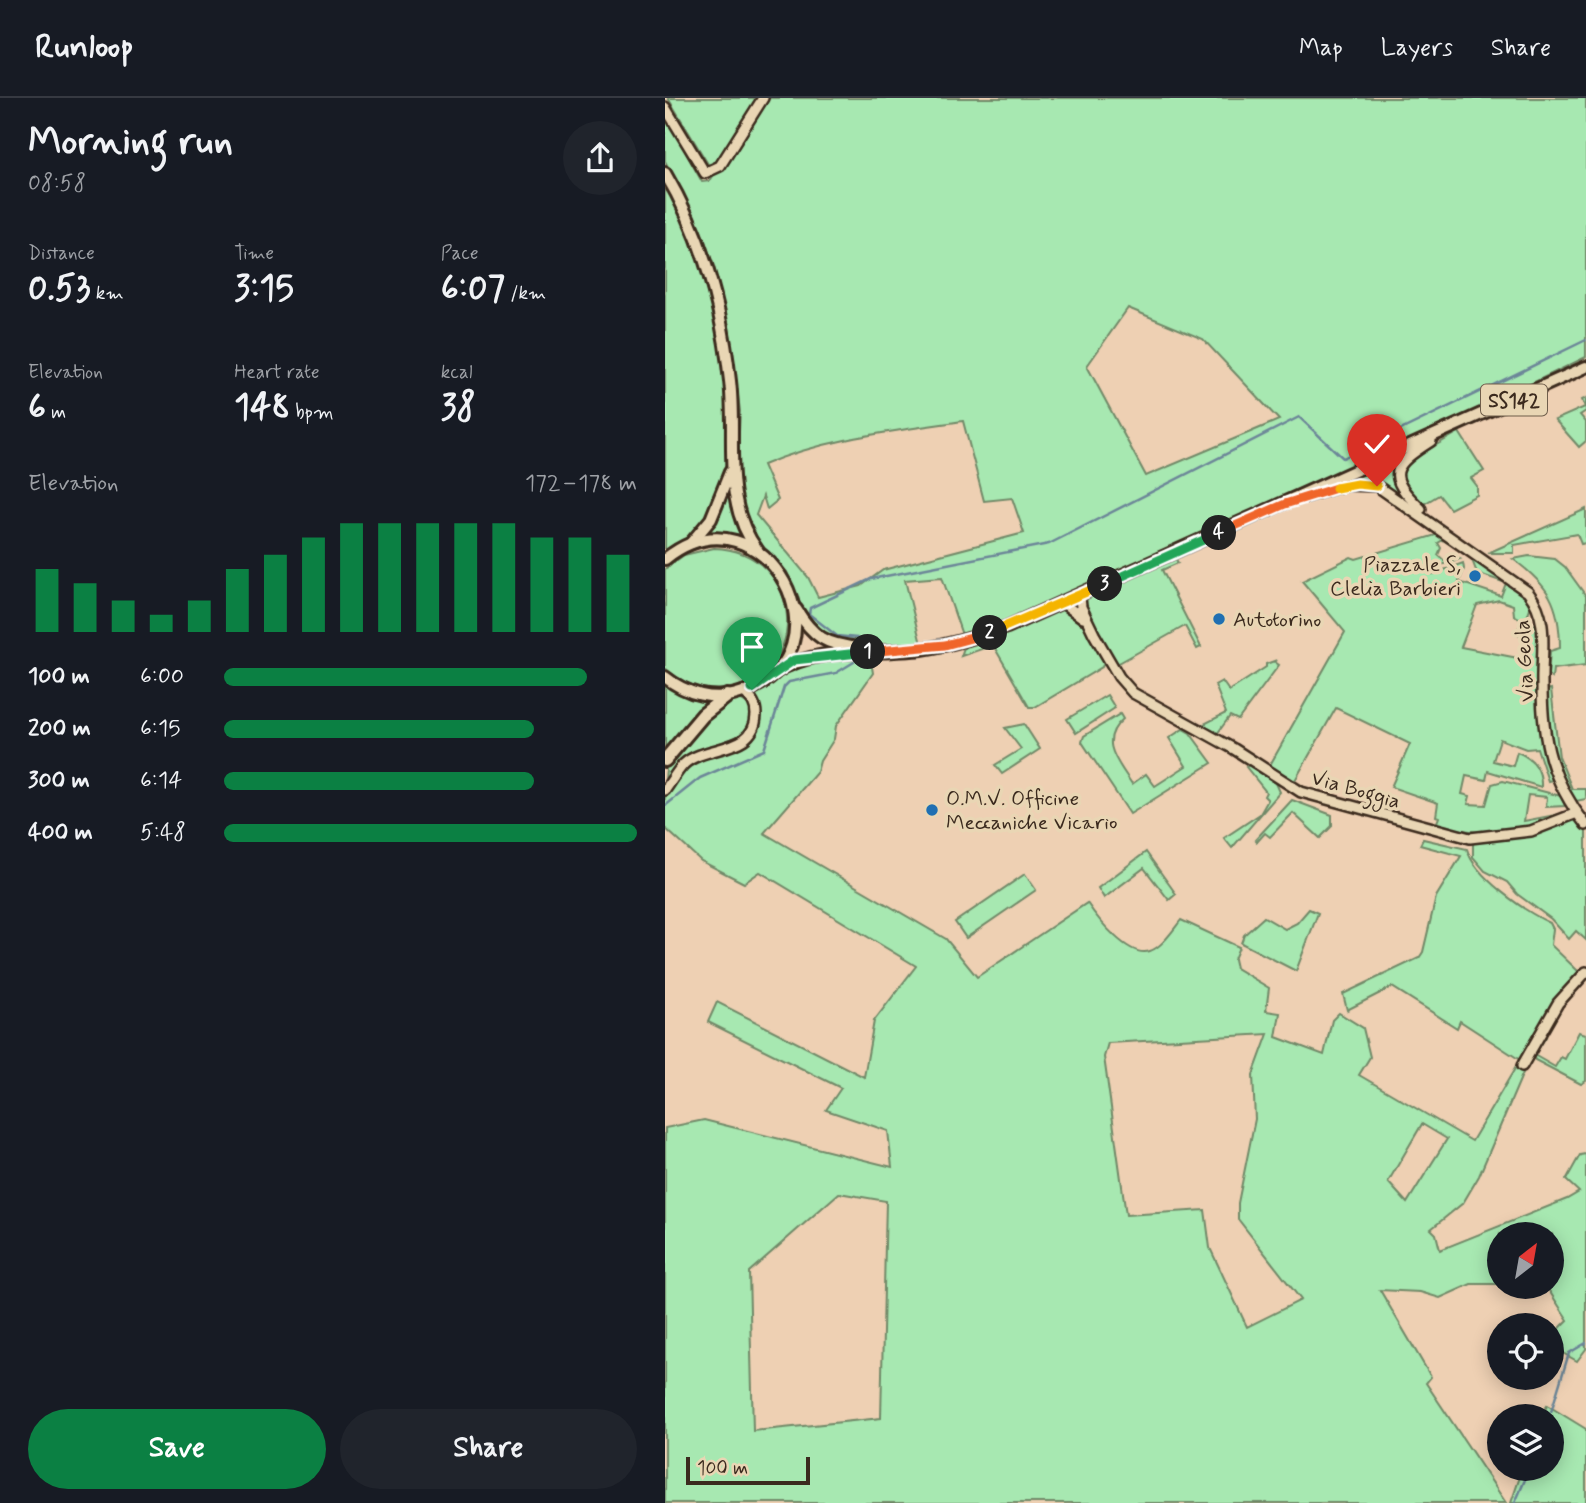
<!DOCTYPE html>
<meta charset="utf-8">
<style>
:root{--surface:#171b24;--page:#20242c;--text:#f1f3f6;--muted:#9ea1a6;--line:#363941;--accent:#0b8043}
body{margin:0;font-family:Mynerve,sans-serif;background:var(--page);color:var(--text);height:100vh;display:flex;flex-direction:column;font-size:26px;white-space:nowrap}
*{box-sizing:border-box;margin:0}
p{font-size:23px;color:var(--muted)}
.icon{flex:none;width:38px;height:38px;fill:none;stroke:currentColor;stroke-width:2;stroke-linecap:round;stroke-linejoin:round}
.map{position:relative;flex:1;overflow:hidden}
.panel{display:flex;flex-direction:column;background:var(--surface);width:665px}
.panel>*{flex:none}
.needle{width:46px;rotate:31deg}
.buttons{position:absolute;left:822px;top:1124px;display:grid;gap:14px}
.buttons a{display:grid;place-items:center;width:77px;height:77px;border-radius:50%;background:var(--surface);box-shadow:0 4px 18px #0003;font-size:35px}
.scale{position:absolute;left:21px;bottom:18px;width:124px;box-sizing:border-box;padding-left:7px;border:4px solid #3b2a1e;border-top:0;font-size:19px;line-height:24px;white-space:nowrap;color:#3b2a1e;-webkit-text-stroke:5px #e9d6b4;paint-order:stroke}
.pin{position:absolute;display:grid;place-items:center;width:60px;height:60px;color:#fff;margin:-72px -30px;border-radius:50% 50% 50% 0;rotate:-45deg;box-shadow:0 0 7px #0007}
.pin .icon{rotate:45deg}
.km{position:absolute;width:35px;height:35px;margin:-18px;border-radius:50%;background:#222;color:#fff;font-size:19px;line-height:35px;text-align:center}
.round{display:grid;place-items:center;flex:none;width:74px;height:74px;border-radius:37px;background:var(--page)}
.summary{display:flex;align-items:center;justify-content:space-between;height:119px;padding:0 28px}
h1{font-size:38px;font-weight:800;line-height:52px}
.stats{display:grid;grid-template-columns:repeat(3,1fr);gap:10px;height:119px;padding:7px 28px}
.stats div{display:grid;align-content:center}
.stats b{font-size:35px;font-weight:800}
.stats small{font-size:19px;font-weight:400}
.stats p{font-size:19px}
.chart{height:196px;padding:14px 28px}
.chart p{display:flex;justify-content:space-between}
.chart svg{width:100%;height:126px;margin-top:7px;stroke:var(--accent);stroke-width:6}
.cta{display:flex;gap:14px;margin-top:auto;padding:14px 28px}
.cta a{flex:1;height:80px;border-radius:42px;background:var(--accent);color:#fff;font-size:28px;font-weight:800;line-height:80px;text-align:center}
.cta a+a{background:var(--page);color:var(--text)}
ul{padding:0 28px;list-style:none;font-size:23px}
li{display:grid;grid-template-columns:112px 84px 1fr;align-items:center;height:52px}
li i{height:18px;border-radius:9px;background:var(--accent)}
header{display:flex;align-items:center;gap:42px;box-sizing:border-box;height:98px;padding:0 35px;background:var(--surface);border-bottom:2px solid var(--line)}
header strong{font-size:33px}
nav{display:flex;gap:38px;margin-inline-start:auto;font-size:24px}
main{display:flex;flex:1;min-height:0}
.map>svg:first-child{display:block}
.green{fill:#a7e8b1;stroke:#718968;stroke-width:2;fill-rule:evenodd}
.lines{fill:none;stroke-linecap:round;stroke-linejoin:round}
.stream{stroke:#6c8698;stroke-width:2.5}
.minor-casing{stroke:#3b2a1e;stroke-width:14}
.major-casing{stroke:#3b2a1e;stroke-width:16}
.highway-casing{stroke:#3b2a1e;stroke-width:18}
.minor{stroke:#e9d6b4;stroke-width:9}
.major{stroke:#e9d6b4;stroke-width:10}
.highway{stroke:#e9d6b4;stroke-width:12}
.split-1-casing{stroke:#fff;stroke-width:14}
.split-2-casing{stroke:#fff;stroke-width:14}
.split-3-casing{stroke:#fff;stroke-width:14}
.split-4-casing{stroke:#fff;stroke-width:14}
.split-5-casing{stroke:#fff;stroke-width:14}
.split-6-casing{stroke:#fff;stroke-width:14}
.split-1{stroke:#22a559;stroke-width:9}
.split-2{stroke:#f0652b;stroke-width:9}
.split-3{stroke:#f5b400;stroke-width:9}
.split-4{stroke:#22a559;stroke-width:9}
.split-5{stroke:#f0652b;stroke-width:9}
.split-6{stroke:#f5b400;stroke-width:9}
.poi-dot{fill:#1f6fb2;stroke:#e9d6b4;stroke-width:2.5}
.labels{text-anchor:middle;stroke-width:7;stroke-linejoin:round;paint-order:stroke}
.shield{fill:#e9d6b4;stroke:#6f5e4b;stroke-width:2}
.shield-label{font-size:19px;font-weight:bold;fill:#3b2a1e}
.poi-label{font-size:21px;fill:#3b2a1e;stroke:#e9d6b4;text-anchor:start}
.street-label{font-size:21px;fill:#3b2a1e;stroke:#e9d6b4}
</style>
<header>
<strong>Runloop</strong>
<nav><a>Map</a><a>Layers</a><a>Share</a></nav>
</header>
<main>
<section class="panel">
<div class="summary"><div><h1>Morning run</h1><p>08:58</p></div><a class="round"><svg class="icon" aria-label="share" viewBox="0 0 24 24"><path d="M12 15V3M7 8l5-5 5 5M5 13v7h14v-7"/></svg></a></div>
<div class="stats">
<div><p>Distance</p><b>0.53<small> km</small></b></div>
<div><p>Time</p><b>3:15</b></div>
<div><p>Pace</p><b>6:07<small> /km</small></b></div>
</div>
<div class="stats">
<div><p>Elevation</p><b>6<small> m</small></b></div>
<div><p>Heart rate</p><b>148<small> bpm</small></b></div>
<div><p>kcal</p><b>38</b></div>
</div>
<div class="chart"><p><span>Elevation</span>172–178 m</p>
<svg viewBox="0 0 160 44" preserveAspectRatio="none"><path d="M5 44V22M15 44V27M25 44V33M35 44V38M45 44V33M55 44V22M65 44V17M75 44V11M85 44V6M95 44V6M105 44V6M115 44V6M125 44V6M135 44V11M145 44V11M155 44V17"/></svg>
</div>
<ul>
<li><b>100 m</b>6:00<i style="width:88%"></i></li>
<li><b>200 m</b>6:15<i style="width:75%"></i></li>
<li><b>300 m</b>6:14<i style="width:75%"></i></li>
<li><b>400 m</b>5:48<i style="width:100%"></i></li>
</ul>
<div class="cta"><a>Save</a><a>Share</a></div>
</section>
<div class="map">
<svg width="921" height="1405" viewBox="0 0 921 1405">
<rect width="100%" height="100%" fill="#eed0b3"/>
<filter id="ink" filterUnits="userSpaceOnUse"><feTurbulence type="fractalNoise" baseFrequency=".0143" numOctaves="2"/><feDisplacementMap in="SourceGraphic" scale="14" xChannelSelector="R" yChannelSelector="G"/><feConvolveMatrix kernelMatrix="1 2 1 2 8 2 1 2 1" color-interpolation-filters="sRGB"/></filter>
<g filter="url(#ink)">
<g class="green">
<path d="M3 0H921V259L714 359 345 523 297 537 277 479 240 482 256 546 213 549 190 547 159 538 143 525 122 474 87 438 75 410 72 375 75 313 64 229 48 166 35 130 0 63V17L37 84 45 83 49 76ZM463 210 538 241 614 322 481 378 422 268ZM298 323 319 403 347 400 359 435 218 472 196 488 153 499 143 479 91 417 98 398 102 411 113 402 98 367C161 340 231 333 298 323Z"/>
<path d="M0 87C42 151 87 343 47 413 35 433 19 443 0 455Z"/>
<polygon points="921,300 921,313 915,317 921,324 921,343 914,349 890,322 920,309 917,302"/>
<polygon points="794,334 819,373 806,380 812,388 812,397 785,411 774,397 757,407 738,389 737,374 740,365"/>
<polygon points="737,357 728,380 738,400 713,385 677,385"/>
<polygon points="65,395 78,441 58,436 42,437"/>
<polygon points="921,411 921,445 916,446 912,436 849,447 849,455 823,455"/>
<path d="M774 436 798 455 778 442 773 445 776 450 773 457 782 465 791 461 790 458 795 461 772 468 771 465 765 467 768 476 798 465 799 471 794 484 836 498 841 485 812 475 807 462H811C830 474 857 486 866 507L862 519 856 521 849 517 848 507 834 502 812 507 796 549 858 561V539L852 535 855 527 870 526 874 530 873 615 880 664 887 682 883 683 872 650 861 651 835 641 828 663 848 668 852 654C868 660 877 671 876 689L823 673 821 682 801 678 797 696 805 698 803 706 821 707 827 686 838 683 896 698 900 708 881 709 882 699 863 697 859 723 901 715C858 736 817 739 771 727L774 719 771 718 773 705 726 689 745 646 671 610 629 684 605 667 680 534 637 483 686 459 691 461Z"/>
<path d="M49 450C140 453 149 580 59 591 36 594 17 585 0 570V471L19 457Z"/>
<path d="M864 458 890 461 900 469 921 498V567L888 571 887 580 883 577 885 553 895 550C895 505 883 487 848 461Z"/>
<polygon points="511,461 513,465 497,472 536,549 532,551 520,528 452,566 419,512 420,500"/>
<polygon points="397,511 414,518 439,564 437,569 370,609 364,609 328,547 296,558 300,547"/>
<path d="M202 559 206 563 208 575 171 628 169 641 155 663 152 674 99 735 281 841 312 879 422 805C432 820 464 861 485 853 497 849 508 832 516 822L574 849 569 861 571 870 604 890 601 913 615 915 611 939 659 957 667 922 674 915 698 930 705 959 694 977 807 1043 855 962 795 923 792 930 727 889 682 912 678 896 754 860 758 854 771 799 796 758 755 747 758 741 802 751C809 778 859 813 885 825L888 831 886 847 915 875 863 963 814 1078 798 1105 766 1131 771 1136 775 1152 902 1101 914 1094 901 1082 915 1057 921 1056V1251L912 1263 887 1249V1238L903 1222 881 1188H887V1136H835V1186H806L775 1200 755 1194 715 1192 766 1279 761 1285 841 1405H0V1030L39 1022 227 1069 223 1033 161 1012 176 990 43 924 52 904 199 979 209 923 251 868 95 774 79 785 36 763 0 730V699C9 687 19 671 32 662 67 641 103 657 91 597 133 558 148 563 202 559ZM603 936 588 977 590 1021 573 1105V1121L636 1202 582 1229 545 1150 540 1112 461 1117 439 959 443 945ZM757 1026 782 1041 742 1105 723 1084ZM174 1095 221 1103 216 1320 88 1333 84 1174Z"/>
<polygon points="612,562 610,564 614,567 573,622 565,618 552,636 537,627 561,615 550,587 557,583 564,593 601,569 601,566"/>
<polygon points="0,587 29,600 49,603 0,656"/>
<polygon points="886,591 894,659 907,691 921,691 921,701 911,703 906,700 888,662 881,592"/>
<polygon points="442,597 450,610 411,635 402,621"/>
<path d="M75 601 86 608V626L81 636 37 651 21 661 0 689C0 682 0 673 2 667 17 640 46 612 75 601Z"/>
<path d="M455 616 458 621C433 643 452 663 467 686L481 676 490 688 521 668 504 640 518 631 525 635 547 665 465 716 417 644 419 638Z"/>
<polygon points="359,626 375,651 337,676 330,667 356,651 340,630"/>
<polygon points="584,667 611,685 615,694 567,750 559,740 595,716 603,702 599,698 601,694 581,669"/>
<polygon points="627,702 667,717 667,728 655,740 628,715 605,739 600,735 592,744 590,742"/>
<polygon points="911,721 921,733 921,842 911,833 904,841 886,821 852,796 842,784 820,773 808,759 808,745 861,738"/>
<polygon points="481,754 511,796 504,802 479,770 439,800 433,790"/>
<polygon points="360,776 371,792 301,840 290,824"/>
<polygon points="644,811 653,815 631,873 576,845 579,837 599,819 620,831 632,825"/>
<polygon points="914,934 921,936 921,983 916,986 870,962 867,956 878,937 881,939 869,957 890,969 896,959 900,961"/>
<polygon points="882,1307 921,1331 921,1405 846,1405 858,1370 887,1370 887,1318 878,1318"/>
</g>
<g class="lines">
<g class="stream">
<polyline points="192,540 172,538 144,516 145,510 206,481 384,446 634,319 678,360 921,242"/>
<polyline points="0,708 35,680 99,652 119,589 124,584 171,575 189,564"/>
<polyline points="886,1314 904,1255 921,1245"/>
<polyline points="850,1405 865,1370"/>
</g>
<defs>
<g id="minor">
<polyline points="0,9 40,75 55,68 98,0"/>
<path d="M641 399 679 387 712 388 863 494C885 522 876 553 877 587 877 643 886 682 921 727"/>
<path d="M756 411C720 377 727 368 766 343"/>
<polyline points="415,499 416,509 429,536 454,579 468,595 569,651 636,694 805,740 866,733 912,715"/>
<polyline points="399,506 418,520"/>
<path d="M0 692C6 684 12 673 19 666 41 646 90 656 91 617 91 606 87 601 79 594"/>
<polyline points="857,968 893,905 921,874"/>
</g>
<g id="major">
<path d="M0 75C38 139 57 209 65 283 72 342 55 402 93 453"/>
<polyline points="26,445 46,421 65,374"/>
<path d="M0 461C100 381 193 558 75 595 49 604 21 596 0 579"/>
<path d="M131 511C148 539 161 547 194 550"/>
<path d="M109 575C153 547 208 557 257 551 286 547 314 538 342 529L921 269"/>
</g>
<polyline id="highway" points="0,662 38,617 62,598"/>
</defs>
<use href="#minor" class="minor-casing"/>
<use href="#major" class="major-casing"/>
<use href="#highway" class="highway-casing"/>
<use href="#minor" class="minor"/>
<use href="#major" class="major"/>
<use href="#highway" class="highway"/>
</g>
</g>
<g class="lines" filter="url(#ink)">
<defs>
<polyline id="split-1" points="87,591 129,562 203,554"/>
<polyline id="split-2" points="203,554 280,547 325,535"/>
<polyline id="split-3" points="325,535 440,486"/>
<polyline id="split-4" points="440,486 554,435"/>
<polyline id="split-5" points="554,435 620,406 671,390"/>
<polyline id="split-6" points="671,390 692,386 712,388"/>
</defs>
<use href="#split-1" class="split-1-casing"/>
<use href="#split-2" class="split-2-casing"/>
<use href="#split-3" class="split-3-casing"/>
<use href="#split-4" class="split-4-casing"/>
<use href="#split-5" class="split-5-casing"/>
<use href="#split-6" class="split-6-casing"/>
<use href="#split-1" class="split-1"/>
<use href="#split-2" class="split-2"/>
<use href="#split-3" class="split-3"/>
<use href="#split-4" class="split-4"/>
<use href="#split-5" class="split-5"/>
<use href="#split-6" class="split-6"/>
</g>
<g class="poi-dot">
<circle cx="810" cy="478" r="7"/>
<circle cx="554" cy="521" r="7"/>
<circle cx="267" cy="712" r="7"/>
</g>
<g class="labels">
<rect class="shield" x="816" y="286.5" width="66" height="31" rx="5"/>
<g class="shield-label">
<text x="849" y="309">SS142</text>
</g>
<g class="poi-label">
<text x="796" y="473" text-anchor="end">Piazzale S,<tspan x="796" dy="24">Clelia Barbieri</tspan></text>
<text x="568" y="528">Autotorino</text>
<text x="281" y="707">O.M.V. Officine<tspan x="281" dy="24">Meccaniche Vicario</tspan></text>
</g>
<g class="street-label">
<text transform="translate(859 563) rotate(-93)" y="7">Via Geola</text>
<text transform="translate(691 691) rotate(16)" y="7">Via Boggia</text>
</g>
</g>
</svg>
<div class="buttons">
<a><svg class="needle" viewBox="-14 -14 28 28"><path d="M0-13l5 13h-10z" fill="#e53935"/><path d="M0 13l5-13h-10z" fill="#9ea1a6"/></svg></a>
<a><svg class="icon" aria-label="locate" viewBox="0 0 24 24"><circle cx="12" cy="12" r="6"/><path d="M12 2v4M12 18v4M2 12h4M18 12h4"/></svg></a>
<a><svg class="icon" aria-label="layers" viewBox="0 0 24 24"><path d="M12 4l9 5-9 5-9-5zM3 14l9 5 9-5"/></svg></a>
</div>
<div class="scale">100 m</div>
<div class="pin" style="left:87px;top:591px;background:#1e9e55"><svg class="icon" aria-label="arrive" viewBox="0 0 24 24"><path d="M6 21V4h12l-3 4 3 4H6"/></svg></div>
<div class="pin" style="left:712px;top:388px;background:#d93025"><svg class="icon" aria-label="check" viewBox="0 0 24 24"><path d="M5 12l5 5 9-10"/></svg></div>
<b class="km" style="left:203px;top:554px">1</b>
<b class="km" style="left:325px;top:535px">2</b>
<b class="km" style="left:440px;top:486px">3</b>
<b class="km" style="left:554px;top:435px">4</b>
</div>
</main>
